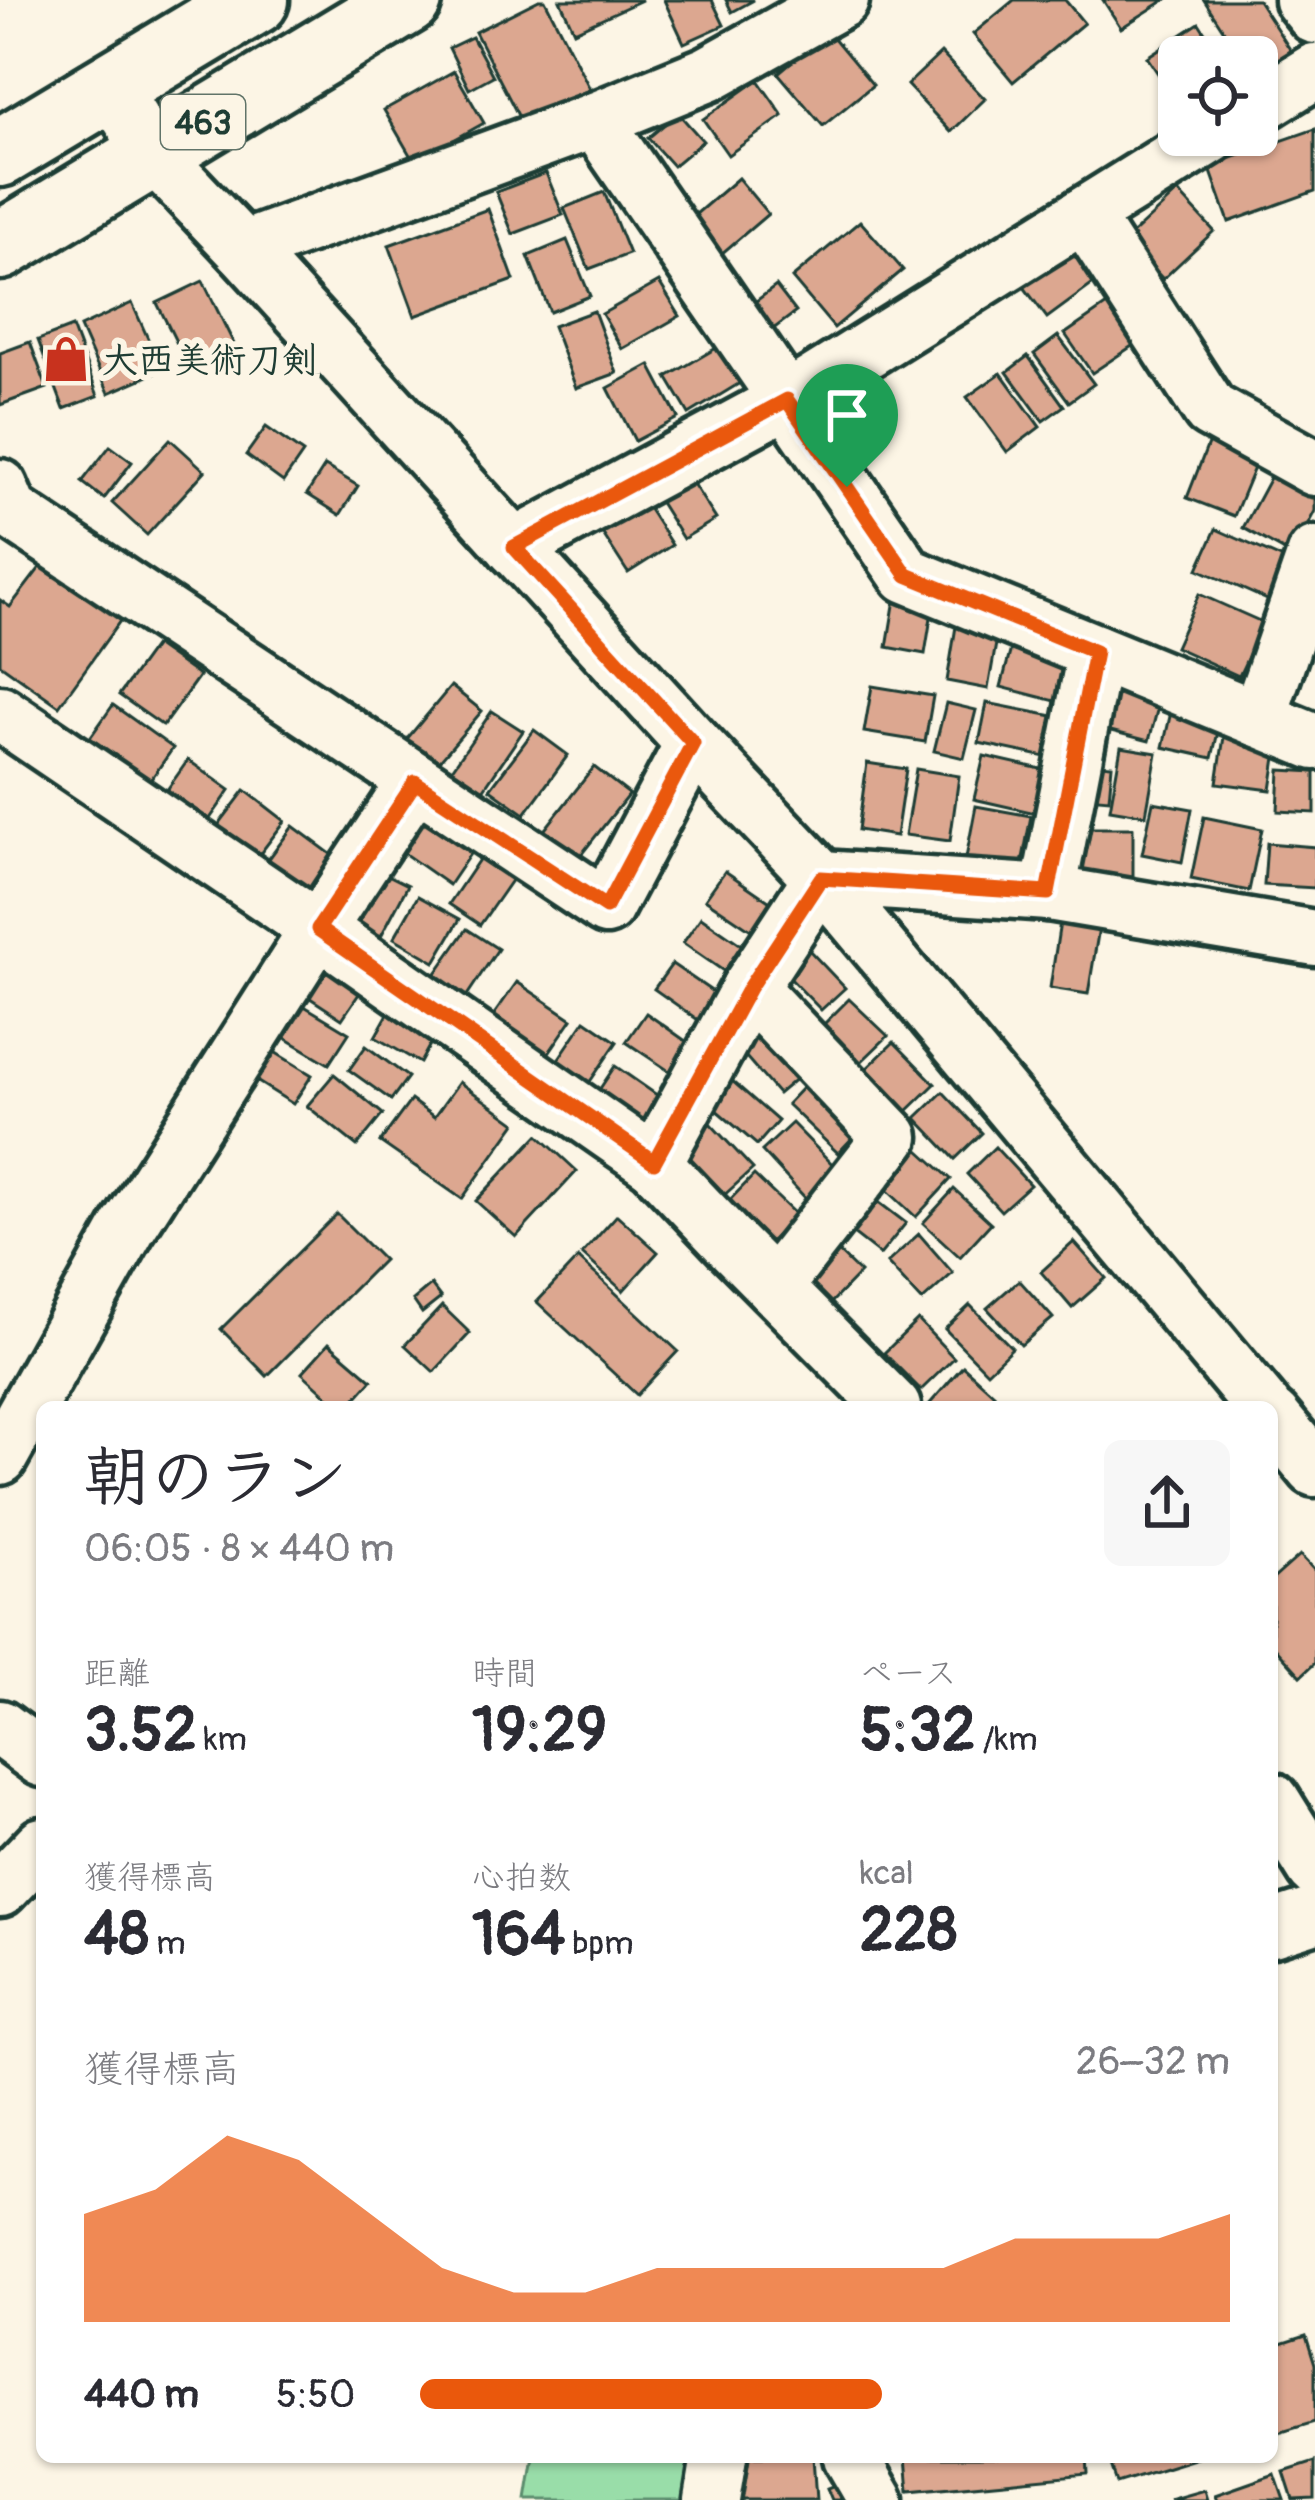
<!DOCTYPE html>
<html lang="ja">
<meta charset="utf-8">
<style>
:root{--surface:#fff;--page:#f7f7f7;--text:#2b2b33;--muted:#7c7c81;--accent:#ea580c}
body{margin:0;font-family:Pangolin,"Klee One",sans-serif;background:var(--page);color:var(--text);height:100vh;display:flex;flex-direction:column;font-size:45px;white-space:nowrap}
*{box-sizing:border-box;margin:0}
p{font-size:39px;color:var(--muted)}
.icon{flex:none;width:66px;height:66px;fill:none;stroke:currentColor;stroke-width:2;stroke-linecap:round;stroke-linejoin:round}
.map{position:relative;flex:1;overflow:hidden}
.side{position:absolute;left:36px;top:1401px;width:1242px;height:1062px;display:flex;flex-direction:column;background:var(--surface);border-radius:18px;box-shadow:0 3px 9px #0004}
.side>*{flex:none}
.controls{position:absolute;left:1158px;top:36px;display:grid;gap:24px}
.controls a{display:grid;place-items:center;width:120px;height:120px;border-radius:18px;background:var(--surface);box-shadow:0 3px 9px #0004;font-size:60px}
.pin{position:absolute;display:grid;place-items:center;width:102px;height:102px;color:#fff;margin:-123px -51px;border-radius:50% 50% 50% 0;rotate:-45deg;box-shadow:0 0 12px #0007}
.pin .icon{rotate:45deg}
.round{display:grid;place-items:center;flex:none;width:126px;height:126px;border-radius:18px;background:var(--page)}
.overview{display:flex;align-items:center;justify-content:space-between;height:204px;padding:0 48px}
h1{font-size:66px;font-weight:700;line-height:90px}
.stats{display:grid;grid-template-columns:repeat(3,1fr);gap:18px;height:204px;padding:12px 48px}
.stats div{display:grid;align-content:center}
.stats b{font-size:60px;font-weight:700}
.stats small{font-size:33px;font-weight:400}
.stats p{font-size:33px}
.chart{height:336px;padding:24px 48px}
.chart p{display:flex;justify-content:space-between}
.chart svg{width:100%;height:216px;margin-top:12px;fill:var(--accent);opacity:.7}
ul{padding:0 48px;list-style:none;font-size:39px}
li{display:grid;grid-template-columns:192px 144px 1fr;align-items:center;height:90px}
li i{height:30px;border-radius:15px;background:var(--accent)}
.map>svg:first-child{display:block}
.green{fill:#99dda9;stroke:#5c8d6e;stroke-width:3}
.building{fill:#dca790;stroke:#1f3d34;stroke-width:3}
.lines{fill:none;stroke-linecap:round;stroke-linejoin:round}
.minor-casing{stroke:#1f3d34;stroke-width:63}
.highway-casing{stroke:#1f3d34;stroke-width:75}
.minor{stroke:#fcf5e5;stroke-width:54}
.highway{stroke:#fcf5e5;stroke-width:66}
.route-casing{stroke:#fff;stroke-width:24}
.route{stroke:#ea580c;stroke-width:15}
.labels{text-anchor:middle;stroke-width:12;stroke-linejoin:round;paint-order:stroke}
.shield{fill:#fcf5e5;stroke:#617469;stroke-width:3}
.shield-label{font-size:33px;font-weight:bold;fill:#1f3d34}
.poi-label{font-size:36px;font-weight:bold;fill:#1f3d34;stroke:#fcf5e5;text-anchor:start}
</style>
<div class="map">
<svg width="1315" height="2500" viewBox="0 0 1315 2500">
<rect width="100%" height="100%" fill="#fcf5e5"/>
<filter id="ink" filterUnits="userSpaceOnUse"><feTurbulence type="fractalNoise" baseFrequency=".00833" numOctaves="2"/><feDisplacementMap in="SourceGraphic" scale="24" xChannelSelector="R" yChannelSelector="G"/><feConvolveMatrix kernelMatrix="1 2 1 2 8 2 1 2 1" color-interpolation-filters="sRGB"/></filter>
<g filter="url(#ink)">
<polygon class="green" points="534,2457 704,2457 699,2500 527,2500"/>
<g class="building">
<polygon points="539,0 545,0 593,95 525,129 475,32"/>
<polygon points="560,0 642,0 574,31"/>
<polygon points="664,0 712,0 724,25 684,43"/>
<polygon points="726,0 754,0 732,12"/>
<polygon points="1014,0 1065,0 1084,23 1013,82 973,34"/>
<polygon points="1103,0 1165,0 1121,28"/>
<polygon points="1204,0 1258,0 1293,54 1257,77 1257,57 1241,57"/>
<polygon points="1199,23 1221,57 1179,57 1179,96 1175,99 1147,57"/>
<polygon points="828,31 873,85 823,126 778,73"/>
<polygon points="472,37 493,76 469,89 449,48"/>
<polygon points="941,53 985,99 951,132 907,85"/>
<polygon points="454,71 484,123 414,162 384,110"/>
<polygon points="758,80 783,116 728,155 703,119"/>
<polygon points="678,113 703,141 673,166 648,138"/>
<polygon points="1315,129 1315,191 1229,222 1209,166"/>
<polygon points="546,173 563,215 513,234 496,192"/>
<polygon points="738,178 768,214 713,261 682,226"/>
<polygon points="604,192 629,254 589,269 564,208"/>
<polygon points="1178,192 1214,231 1163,279 1126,240"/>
<polygon points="488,209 514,280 415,316 389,245"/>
<polygon points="860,221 903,270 834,328 792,278"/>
<polygon points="567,240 590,296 550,312 528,256"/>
<polygon points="1073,244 1100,279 1047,318 1021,283"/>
<polygon points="203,281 234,344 188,366 157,303"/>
<polygon points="659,282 680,316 622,349 602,314"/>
<polygon points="776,286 796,312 768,333 748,307"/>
<polygon points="1117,298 1144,338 1092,373 1065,334"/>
<polygon points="132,303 162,370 109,393 80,327"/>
<polygon points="594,311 617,373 576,388 553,326"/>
<polygon points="72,327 98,396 64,409 38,340"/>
<polygon points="1058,336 1094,384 1069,402 1034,354"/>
<polygon points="30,342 47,388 0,405 0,353"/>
<polygon points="718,347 740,383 689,414 667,377"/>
<polygon points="1028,356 1064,406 1043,421 1007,372"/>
<polygon points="650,365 678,418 635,441 608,388"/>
<polygon points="1001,373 1040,427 1007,452 967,397"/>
<polygon points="266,427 303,453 283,482 246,455"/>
<polygon points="170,439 205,471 147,535 112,503"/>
<polygon points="1210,439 1258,458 1234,516 1187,498"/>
<polygon points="110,446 132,462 104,499 82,482"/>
<polygon points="325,466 358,486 340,515 307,494"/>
<polygon points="1272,474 1315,497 1315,511 1292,555 1243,528"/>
<polygon points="688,476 716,519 683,539 656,496"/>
<polygon points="643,500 672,545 628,573 599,528"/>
<polygon points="1216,529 1290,562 1272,602 1198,569"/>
<polygon points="48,557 127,611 59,706 0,664 0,600 10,607"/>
<polygon points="1199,594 1264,623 1239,676 1175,647"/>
<polygon points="895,599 933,605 925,654 887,647"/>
<polygon points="959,608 1001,615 988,689 947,681"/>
<polygon points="1015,633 1076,648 1063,703 1001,687"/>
<polygon points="155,645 199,676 163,726 119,695"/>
<polygon points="1111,679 1162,692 1149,741 1099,728"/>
<polygon points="451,686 482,711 436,765 406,740"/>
<polygon points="872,686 933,696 925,742 864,732"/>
<polygon points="946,703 976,710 964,758 934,751"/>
<polygon points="987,703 1058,717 1050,758 979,743"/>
<polygon points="1173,703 1222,714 1212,758 1163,747"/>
<polygon points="113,705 173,748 147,785 87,742"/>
<polygon points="492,711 523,731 483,790 452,769"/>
<polygon points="534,730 568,755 525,814 490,789"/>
<polygon points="1225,730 1279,738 1271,790 1217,783"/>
<polygon points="1121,747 1157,753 1146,815 1110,809"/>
<polygon points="984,756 1054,772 1044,815 974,799"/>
<polygon points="188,760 230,790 207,823 164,794"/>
<polygon points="867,763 906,769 896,836 858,830"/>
<polygon points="1089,763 1112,765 1109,799 1086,797"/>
<polygon points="594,767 629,794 577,860 542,833"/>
<polygon points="916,769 959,776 950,841 905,835"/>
<polygon points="1280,770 1315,772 1315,813 1278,811"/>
<polygon points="245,790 285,821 253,863 213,832"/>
<polygon points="1153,802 1192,809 1182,862 1142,854"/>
<polygon points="976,806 1031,816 1021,869 966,858"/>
<polygon points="417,809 474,848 449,885 392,845"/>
<polygon points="1204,817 1262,829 1249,891 1191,879"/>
<polygon points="293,826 339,860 312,897 265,864"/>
<rect x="1076" y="828" width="57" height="52"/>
<polygon points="1267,843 1315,847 1315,888 1264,885"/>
<polygon points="480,858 512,879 480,925 449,904"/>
<polygon points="378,870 408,885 381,936 351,920"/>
<polygon points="725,871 776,906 757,934 705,899"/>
<polygon points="418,896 460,919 435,962 394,938"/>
<polygon points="701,917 753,953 735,979 683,943"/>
<polygon points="1060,922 1099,928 1088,994 1050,988"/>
<polygon points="467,929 498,949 466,997 434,976"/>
<polygon points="809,950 845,988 821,1010 785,973"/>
<polygon points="325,957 365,985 342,1019 301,992"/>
<polygon points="672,964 726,1001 708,1027 654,989"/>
<polygon points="517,982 572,1019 548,1054 493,1016"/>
<polygon points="849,999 888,1036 860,1063 822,1026"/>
<polygon points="296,1001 349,1033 329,1064 277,1033"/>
<polygon points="393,1005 438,1030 420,1063 375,1037"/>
<polygon points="646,1013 697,1049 678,1077 626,1042"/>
<polygon points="585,1020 617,1042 589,1083 557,1061"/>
<polygon points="766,1027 804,1072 778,1094 739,1049"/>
<polygon points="894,1042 935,1084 904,1114 863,1072"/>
<polygon points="366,1046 408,1077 391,1100 349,1070"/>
<polygon points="268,1048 312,1075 293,1104 250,1077"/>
<polygon points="615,1066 667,1102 648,1129 597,1093"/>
<polygon points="334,1074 383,1114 357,1146 307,1106"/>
<polygon points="730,1079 778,1121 757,1145 708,1103"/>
<polygon points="459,1082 516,1123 462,1199 380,1142 411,1100 434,1117"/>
<polygon points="806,1084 857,1133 838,1153 787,1104"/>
<polygon points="943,1092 982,1133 955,1159 916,1118"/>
<polygon points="708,1121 753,1169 721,1198 676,1151"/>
<polygon points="792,1123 840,1172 809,1202 762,1151"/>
<polygon points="538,1135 577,1171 516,1237 476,1201"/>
<polygon points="909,1141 951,1179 916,1217 875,1179"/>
<polygon points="995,1147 1030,1185 1001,1211 967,1174"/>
<polygon points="754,1175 796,1215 766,1246 724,1206"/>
<polygon points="954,1189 991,1223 960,1257 923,1223"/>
<polygon points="864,1191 906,1223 880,1255 839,1223"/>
<polygon points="337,1214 383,1260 267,1376 221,1329"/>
<polygon points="617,1215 658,1252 623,1291 582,1254"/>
<polygon points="919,1234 953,1273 922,1301 887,1263"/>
<polygon points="826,1240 860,1273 828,1306 793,1274"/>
<polygon points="1074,1242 1106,1278 1072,1308 1041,1272"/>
<polygon points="578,1258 678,1351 637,1395 537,1302"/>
<polygon points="1019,1280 1053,1318 1021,1345 987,1308"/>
<polygon points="431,1285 441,1298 422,1313 413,1300"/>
<polygon points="970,1305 1012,1348 987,1372 945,1329"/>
<polygon points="442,1306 470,1333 434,1372 405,1345"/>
<polygon points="918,1320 954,1358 921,1390 884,1353"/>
<polygon points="329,1343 372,1380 348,1407 340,1407 302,1373"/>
<polygon points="963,1366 994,1394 982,1407 927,1407"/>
<polygon points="1300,1555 1315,1571 1315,1663 1301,1676 1272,1644 1272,1580"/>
<polygon points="1306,2335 1315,2364 1315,2422 1272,2435 1272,2346"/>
<polygon points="728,2457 813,2457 816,2500 732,2500"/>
<polygon points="906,2457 1087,2457 1088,2474 909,2491"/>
<polygon points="1108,2457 1201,2457 1117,2483"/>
<polygon points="1315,2462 1315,2499 1293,2500 1284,2472"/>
<polygon points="1275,2474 1284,2500 1217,2500 1215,2495"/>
<polygon points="847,2480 855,2500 832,2500 827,2488"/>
<polygon points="1204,2490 1207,2500 1169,2500"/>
</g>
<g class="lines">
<defs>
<g id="minor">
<polyline points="1302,0 1315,16"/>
<polyline points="110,86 152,153 243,249 693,743 821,878 1263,1407"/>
<polyline points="1257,107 1315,71"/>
<polyline points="595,120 907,575 1315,742"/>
<polyline points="1084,215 1210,410 1315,468"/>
<polyline points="243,249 595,120 708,74 841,0"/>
<polyline points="0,487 10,511 606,907 693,743"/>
<polyline points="514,547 787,400 1212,135"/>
<polyline points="0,713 318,929 654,1163 733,1246 893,1407"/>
<polyline points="1258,719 1315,554"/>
<polyline points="1048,893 1095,652"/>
<polyline points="749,988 891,1137 774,1287"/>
<polyline points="654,1163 749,988 821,878 1048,893 1315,938"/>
<polyline points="1272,1417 1315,1469"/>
<polyline points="0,1457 128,1228 318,929 415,782"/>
<polyline points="0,1728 42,1759"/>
<polyline points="1272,1800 1315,1869"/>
<polyline points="0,1889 42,1845"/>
<polyline points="1272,1929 1315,1915"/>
<polyline points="851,2457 876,2500"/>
<polyline points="712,2500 719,2457"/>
</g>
<g id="highway">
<polyline points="0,153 255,0"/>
<polyline points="0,246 408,0"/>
</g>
</defs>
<use href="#minor" class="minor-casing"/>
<use href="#highway" class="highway-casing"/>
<use href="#minor" class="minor"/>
<use href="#highway" class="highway"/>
</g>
</g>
<g class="lines" filter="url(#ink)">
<defs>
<polygon id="route" points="787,400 907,575 1095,652 1048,893 821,878 749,988 654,1162 318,929 415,782 606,907 693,743 514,547"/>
</defs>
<use href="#route" class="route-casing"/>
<use href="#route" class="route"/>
</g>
<defs>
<symbol id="shop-bare" viewBox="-9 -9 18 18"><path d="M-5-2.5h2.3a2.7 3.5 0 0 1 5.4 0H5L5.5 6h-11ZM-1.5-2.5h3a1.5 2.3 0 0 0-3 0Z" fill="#c8321e" stroke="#fcf5e5" stroke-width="2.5" paint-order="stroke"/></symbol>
</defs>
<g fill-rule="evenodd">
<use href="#shop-bare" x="33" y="326" width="66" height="66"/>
</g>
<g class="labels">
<rect class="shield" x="161" y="95" width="84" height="54" rx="9"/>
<g class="shield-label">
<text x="203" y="134">463</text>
</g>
<g class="poi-label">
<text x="102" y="372">大西美術刀剣</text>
</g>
</g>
</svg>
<div class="controls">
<a><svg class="icon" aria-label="locate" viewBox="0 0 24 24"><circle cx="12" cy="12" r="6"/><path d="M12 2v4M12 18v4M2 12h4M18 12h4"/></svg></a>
</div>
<div class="pin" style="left:847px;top:487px;background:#1e9e55"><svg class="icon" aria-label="arrive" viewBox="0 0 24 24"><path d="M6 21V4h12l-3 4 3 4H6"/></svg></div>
<section class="side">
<div class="overview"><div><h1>朝のラン</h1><p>06:05 · 8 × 440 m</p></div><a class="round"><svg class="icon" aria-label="share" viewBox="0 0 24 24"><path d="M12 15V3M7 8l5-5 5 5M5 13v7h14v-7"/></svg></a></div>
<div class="stats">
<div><p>距離</p><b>3.52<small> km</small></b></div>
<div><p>時間</p><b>19:29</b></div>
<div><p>ペース</p><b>5:32<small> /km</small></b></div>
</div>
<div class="stats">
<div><p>獲得標高</p><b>48<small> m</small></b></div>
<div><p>心拍数</p><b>164<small> bpm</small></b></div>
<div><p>kcal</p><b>228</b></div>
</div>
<div class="chart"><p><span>獲得標高</span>26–32 m</p>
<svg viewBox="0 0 160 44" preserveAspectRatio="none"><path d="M0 44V22L10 17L20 6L30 11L40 22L50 33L60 38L70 38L80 33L90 33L100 33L110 33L120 33L130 27L140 27L150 27L160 22V44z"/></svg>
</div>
<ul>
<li><b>440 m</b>5:50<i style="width:57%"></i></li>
</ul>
</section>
</div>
